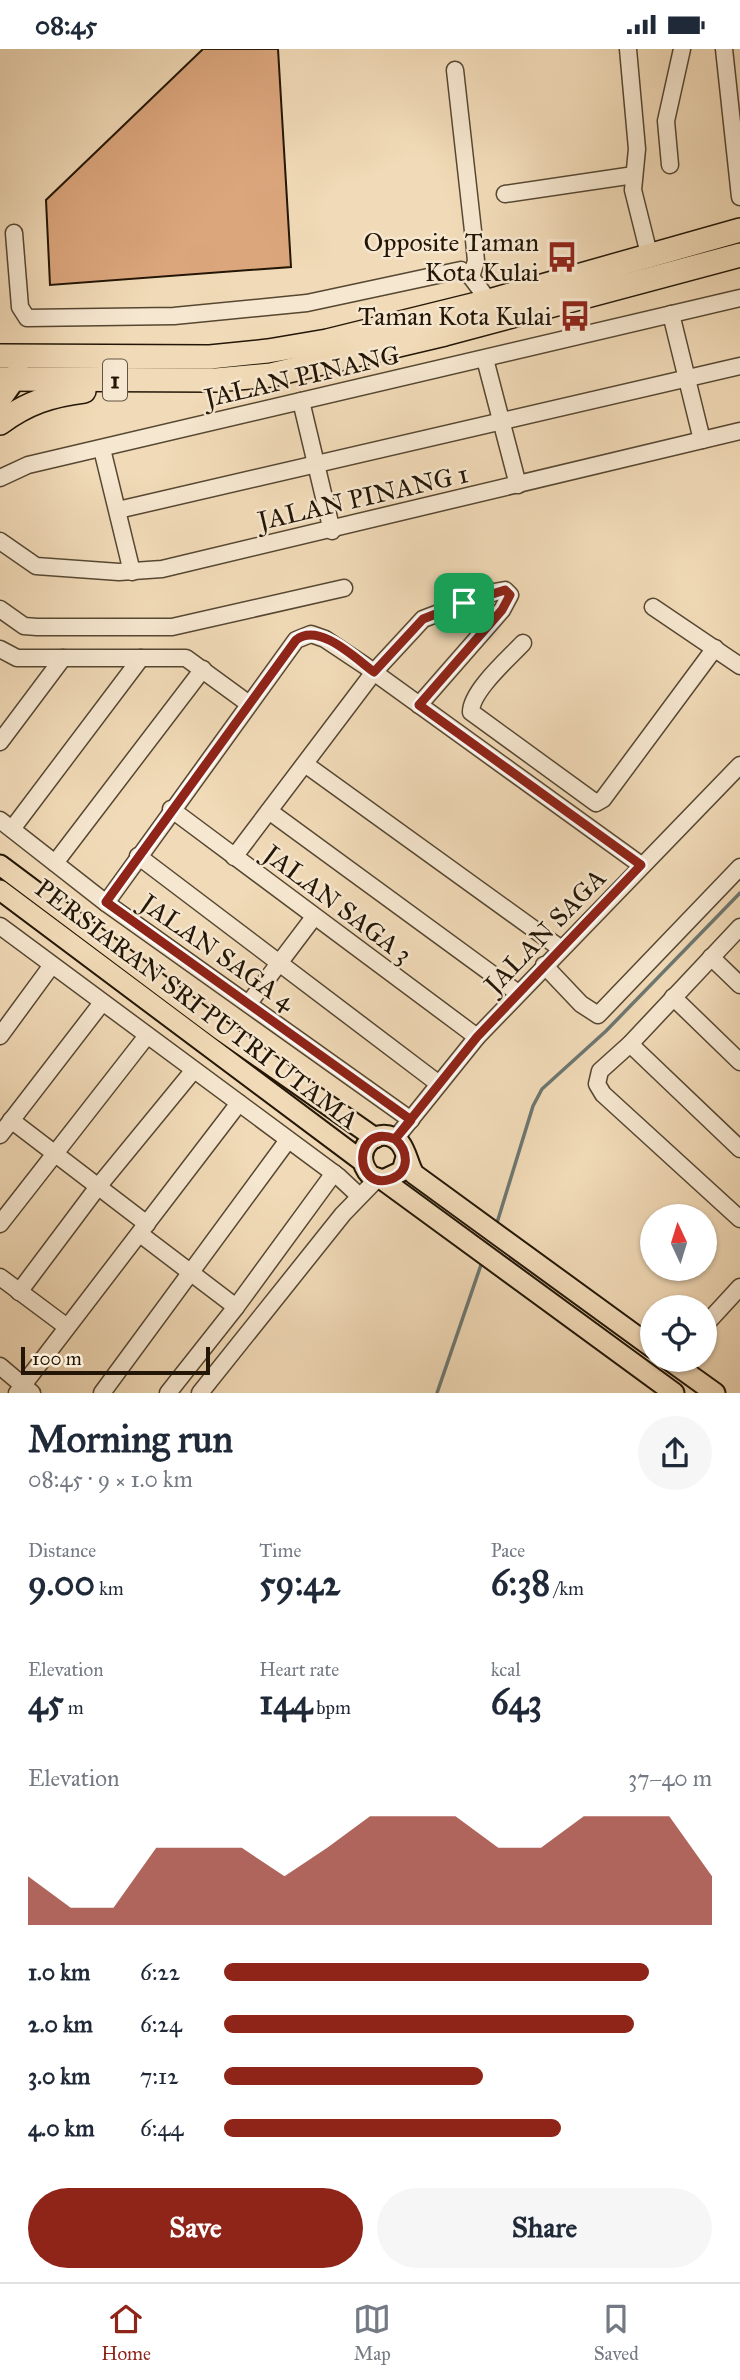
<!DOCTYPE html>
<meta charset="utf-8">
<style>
:root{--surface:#fff;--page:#f6f6f7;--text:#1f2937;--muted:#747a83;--line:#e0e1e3;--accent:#8f2418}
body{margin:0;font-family:"IM FELL Great Primer",serif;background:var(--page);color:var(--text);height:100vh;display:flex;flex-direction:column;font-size:26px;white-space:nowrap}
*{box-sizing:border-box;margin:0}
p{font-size:23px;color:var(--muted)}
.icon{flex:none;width:38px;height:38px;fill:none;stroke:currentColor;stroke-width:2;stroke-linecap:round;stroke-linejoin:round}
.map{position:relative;height:1344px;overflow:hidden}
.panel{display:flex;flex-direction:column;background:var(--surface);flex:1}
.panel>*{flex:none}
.needle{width:46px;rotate:356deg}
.tools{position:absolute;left:640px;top:1155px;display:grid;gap:14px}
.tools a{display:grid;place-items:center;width:77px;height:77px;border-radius:50%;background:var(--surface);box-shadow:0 2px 5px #0004;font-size:35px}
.scale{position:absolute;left:21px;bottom:18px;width:189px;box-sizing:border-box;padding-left:7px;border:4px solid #231606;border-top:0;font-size:19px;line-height:24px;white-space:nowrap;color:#231606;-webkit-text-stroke:5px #f6e7d0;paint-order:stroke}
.pin{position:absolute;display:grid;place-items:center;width:60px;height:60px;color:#fff;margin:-30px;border-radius:14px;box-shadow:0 4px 10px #0006}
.round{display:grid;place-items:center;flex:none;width:74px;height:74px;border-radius:37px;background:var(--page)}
.summary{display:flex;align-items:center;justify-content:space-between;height:119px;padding:0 28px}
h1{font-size:38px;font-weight:700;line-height:52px}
.figures{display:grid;grid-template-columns:repeat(3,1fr);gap:10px;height:119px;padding:7px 28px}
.figures div{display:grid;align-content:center}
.figures b{font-size:35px;font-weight:700}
.figures small{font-size:19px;font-weight:400}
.figures p{font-size:19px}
.chart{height:196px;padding:14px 28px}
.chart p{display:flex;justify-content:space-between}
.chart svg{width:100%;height:126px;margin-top:7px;fill:var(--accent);opacity:.7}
.primary-button{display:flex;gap:14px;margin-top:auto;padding:14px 28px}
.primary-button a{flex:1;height:80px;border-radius:42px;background:var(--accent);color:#fff;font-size:28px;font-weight:700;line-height:80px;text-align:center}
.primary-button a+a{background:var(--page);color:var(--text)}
ul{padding:0 28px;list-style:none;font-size:23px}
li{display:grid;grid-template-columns:112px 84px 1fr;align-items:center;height:52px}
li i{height:18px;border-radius:9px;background:var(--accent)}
.status{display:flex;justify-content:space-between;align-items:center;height:49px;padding:0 35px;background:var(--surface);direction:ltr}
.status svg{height:19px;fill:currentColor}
.tab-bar{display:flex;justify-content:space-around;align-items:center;height:98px;border-top:2px solid var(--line);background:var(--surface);font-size:19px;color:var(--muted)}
.tab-bar a{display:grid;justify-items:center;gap:4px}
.tab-bar .current{color:var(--accent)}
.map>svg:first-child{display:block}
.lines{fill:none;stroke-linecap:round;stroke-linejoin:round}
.stream{stroke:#6d7771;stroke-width:3.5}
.building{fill:#dca67d;stroke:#231606;stroke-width:2}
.minor-casing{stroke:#564732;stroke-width:19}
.major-casing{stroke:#231606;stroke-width:23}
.highway-casing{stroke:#231606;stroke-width:26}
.minor{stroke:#f6e7d0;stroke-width:16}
.major{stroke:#f1dab7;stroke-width:19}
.highway{stroke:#f1dab7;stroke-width:23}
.route-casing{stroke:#fff;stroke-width:14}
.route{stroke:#8f2418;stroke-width:9}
.labels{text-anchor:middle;stroke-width:5;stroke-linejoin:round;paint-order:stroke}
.shield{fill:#f6e7d0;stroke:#625543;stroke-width:2}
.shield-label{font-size:24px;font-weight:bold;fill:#231606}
.poi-label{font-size:26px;fill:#231606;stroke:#f6e7d0;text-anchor:end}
.street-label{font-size:26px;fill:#231606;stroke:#f6e7d0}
</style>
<div class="status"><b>08:45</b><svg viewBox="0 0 49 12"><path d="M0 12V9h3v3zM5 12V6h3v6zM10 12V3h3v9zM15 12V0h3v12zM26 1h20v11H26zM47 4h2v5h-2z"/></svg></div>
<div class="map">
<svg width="740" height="1344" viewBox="0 0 740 1344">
<rect width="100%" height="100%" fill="#f1dab7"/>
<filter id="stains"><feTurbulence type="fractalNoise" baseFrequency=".00286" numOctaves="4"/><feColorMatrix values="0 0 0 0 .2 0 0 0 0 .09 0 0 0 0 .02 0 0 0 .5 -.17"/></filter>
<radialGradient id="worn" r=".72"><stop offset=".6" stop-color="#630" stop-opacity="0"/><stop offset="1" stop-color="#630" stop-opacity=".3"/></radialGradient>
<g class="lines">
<g class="stream">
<polyline points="496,1177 533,1057 542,1040 606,982 740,844"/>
<polyline points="437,1344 483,1210"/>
</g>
</g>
<polygon class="building" points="203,0 278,0 291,218 50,236 46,151"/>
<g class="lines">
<defs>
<g id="minor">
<polyline points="628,0 637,100 633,141 649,205"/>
<polyline points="724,0 740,148"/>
<polyline points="455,21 474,191 476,212 471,228"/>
<polyline points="670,116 666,72 682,0"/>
<polyline points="505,145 634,126"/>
<polyline points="14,184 20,258 27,269 174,267 307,254 461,221 471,228 489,252"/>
<polyline points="671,265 702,391"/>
<polyline points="485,310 518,436"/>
<polyline points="301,352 332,482"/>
<polyline points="102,400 132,523"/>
<polyline points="0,429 28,416 740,249"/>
<polyline points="118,461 740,317"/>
<polyline points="0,492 36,517 119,523 162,520 740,382"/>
<polyline points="653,558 740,617"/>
<polyline points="0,560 24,577 37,578 172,578 344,539"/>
<path d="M523 594C509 609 471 642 471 663L596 754 603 750 715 599"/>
<polyline points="0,600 17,609 186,609 249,655"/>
<polyline points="0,693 63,609"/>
<polyline points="305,715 560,899"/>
<polyline points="171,760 477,988"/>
<polyline points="269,762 518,944"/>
<polyline points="0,771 106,854 411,1071"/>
<polyline points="12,780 141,609"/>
<polyline points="138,807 439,1035"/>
<polyline points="234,808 374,623 423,570 494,543 505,541 510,546 502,561 419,656"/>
<polyline points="55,814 203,620"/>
<polyline points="106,854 296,591 311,585 325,590 364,616 641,816"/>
<polyline points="0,877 339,1128 354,1142"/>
<polyline points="740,878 630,995 600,1022 597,1035 603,1045 740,1170"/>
<polyline points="711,908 740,936"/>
<polyline points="544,916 581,955 598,966 740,818"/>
<polyline points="673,948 740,1013"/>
<polyline points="249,954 314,868"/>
<polyline points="0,987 52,916"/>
<polyline points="630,995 740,1100"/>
<polyline points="11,1071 147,1175"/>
<polyline points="0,1086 101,955"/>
<polyline points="395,1090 477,988 740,716"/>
<polyline points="0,1175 146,988"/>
<polyline points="140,1185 236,1258"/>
<polyline points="0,1228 67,1278"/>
<polyline points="19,1243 97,1139 193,1022"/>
<polyline points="705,1276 740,1238"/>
<polyline points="0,1317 32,1344"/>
<polyline points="17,1344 239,1054"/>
<polyline points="102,1344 288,1091"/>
<polyline points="168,1344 236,1258 334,1124"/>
<polyline points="200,1344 343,1165 377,1130"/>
</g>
<g id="major">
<polyline points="0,352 15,331 18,319"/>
<polyline points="0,816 219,980 375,1089"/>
<polyline points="0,841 362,1112"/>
<path d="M406 1108 402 1122 383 1131 371 1127C347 1102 380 1072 400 1094 407 1103 408 1115 414 1125L653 1299"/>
<polyline points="383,1131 674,1344"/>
<polyline points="669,1311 715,1344"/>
</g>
<g id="highway">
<polyline points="0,307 210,308 268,302 327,292 489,252 740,181"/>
<polyline points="0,330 216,331 271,326 445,285 740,206"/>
<path d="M0 374C27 354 51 346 84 342"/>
</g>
</defs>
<use href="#minor" class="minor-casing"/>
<use href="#major" class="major-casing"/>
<use href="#highway" class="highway-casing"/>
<use href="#minor" class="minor"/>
<use href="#major" class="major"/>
<use href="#highway" class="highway"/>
</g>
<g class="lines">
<defs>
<path id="route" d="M464 554 423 570 374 623C355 609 319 573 296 591L106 853 411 1071 395 1090C408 1101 411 1123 391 1130 353 1143 352 1073 395 1090L477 988 641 816 419 656 502 561 510 546 505 541 464 554"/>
</defs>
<use href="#route" class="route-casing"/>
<use href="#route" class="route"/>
</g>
<defs>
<symbol id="bus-bare" viewBox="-9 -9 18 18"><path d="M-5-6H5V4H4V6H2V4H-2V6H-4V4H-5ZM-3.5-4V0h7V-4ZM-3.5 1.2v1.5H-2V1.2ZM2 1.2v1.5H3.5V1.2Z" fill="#8f2418" stroke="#f6e7d0" stroke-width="2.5" paint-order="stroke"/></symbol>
</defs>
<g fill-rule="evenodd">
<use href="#bus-bare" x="540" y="186" width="44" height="44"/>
<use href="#bus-bare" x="553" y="245" width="44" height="44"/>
</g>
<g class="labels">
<rect class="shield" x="103" y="310.5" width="24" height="41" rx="5"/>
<g class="shield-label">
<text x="115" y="339">1</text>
</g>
<g class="poi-label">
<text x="539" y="202">Opposite Taman<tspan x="539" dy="30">Kota Kulai</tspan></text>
<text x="552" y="276">Taman Kota Kulai</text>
</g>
<g class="street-label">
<text transform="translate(302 327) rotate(-13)" y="9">JALAN PINANG</text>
<text transform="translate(363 448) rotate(-13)" y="9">JALAN PINANG 1</text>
<text transform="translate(338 855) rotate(37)" y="9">JALAN SAGA 3</text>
<text transform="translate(545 882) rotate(-46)" y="9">JALAN SAGA</text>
<text transform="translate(218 903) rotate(35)" y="9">JALAN SAGA 4</text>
<text transform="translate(197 955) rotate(37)" y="9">PERSIARAN SRI PUTRI UTAMA</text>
</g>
</g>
<rect width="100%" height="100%" filter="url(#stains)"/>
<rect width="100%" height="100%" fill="url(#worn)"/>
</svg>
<div class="tools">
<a><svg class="needle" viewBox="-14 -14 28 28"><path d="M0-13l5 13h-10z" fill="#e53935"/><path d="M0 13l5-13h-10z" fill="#747a83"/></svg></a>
<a><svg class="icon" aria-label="locate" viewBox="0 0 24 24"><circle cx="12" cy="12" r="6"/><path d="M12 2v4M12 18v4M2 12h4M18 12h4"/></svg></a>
</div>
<div class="scale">100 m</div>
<div class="pin" style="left:464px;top:554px;background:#1e9e55"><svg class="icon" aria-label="arrive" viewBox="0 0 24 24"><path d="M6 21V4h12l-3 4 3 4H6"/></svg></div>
</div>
<section class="panel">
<div class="summary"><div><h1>Morning run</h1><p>08:45 · 9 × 1.0 km</p></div><a class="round"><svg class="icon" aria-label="share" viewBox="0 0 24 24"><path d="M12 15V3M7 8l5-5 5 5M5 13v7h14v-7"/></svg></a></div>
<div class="figures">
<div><p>Distance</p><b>9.00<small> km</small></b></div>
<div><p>Time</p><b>59:42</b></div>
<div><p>Pace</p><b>6:38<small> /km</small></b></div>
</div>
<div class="figures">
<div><p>Elevation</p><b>45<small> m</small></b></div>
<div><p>Heart rate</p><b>144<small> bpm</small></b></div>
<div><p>kcal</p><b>643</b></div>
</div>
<div class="chart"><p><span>Elevation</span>37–40 m</p>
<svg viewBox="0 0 160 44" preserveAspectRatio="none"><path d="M0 44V27L10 38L20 38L30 17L40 17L50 17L60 27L70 17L80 6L90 6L100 6L110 17L120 17L130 6L140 6L150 6L160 27V44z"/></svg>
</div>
<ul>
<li><b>1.0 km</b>6:22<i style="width:87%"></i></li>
<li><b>2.0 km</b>6:24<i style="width:84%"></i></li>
<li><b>3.0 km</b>7:12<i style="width:53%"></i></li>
<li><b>4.0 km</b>6:44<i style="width:69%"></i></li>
</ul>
<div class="primary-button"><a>Save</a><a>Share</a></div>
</section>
<nav class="tab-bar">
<a class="current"><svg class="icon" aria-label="home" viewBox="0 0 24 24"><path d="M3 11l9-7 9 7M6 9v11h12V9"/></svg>Home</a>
<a><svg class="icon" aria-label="map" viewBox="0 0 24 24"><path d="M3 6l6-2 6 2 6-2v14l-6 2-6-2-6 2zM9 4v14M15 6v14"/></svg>Map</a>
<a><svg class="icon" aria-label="saved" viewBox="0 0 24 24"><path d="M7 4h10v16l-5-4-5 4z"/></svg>Saved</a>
</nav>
